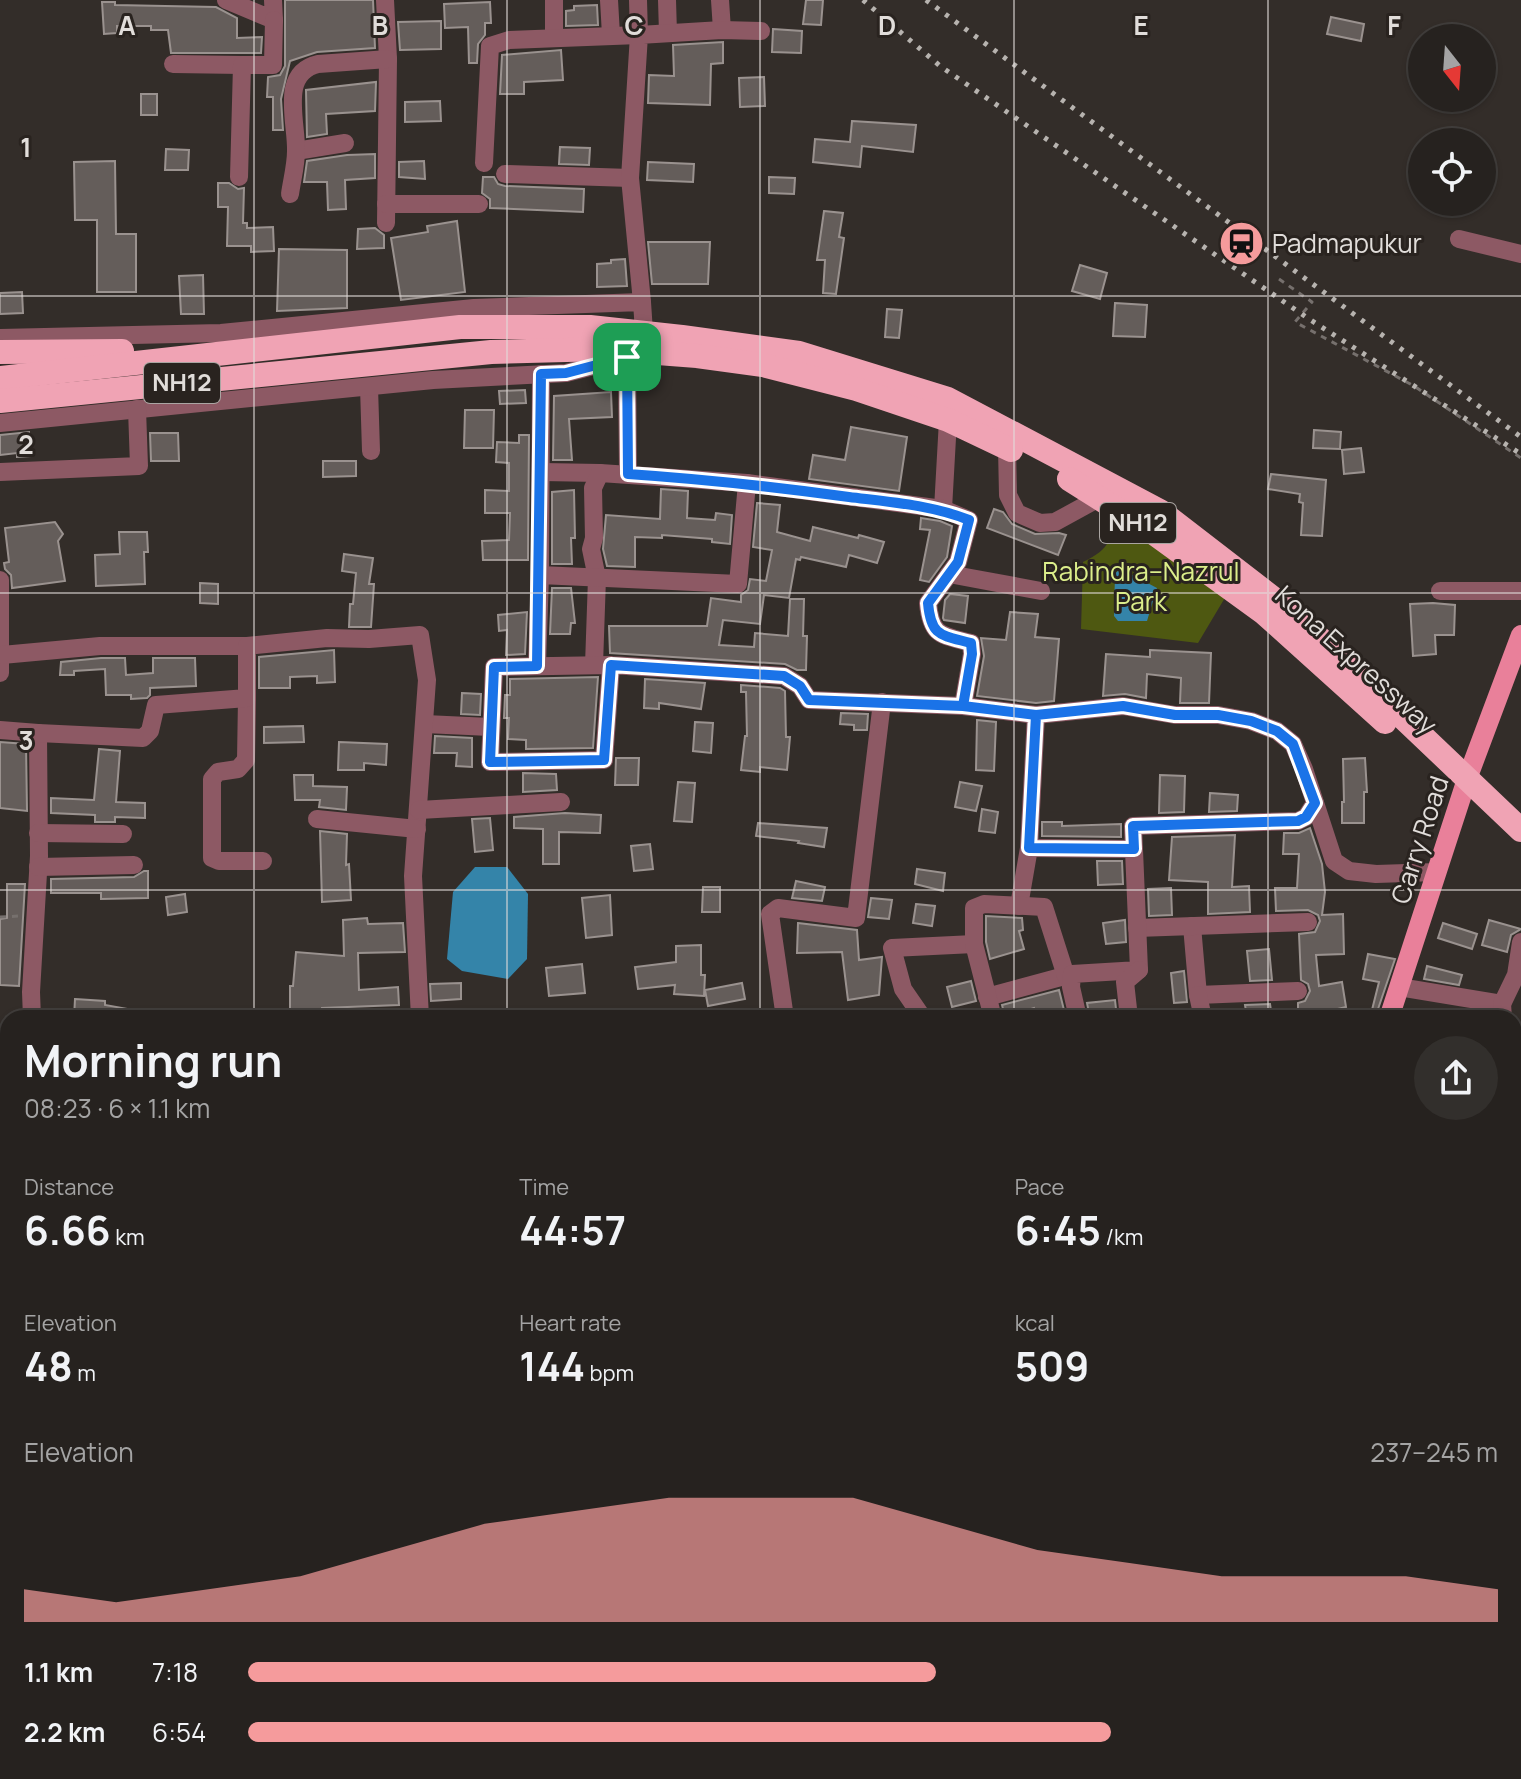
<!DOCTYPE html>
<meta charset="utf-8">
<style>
:root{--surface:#26221f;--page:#322f2c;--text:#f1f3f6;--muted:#a4a4a4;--line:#423f3d;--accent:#f59b9c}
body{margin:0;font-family:Manrope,sans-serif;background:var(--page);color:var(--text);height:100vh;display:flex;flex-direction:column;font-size:30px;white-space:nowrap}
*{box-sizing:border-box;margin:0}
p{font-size:26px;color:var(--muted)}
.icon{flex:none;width:44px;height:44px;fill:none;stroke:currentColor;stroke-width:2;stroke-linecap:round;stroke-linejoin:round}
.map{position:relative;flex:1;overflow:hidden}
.panel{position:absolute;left:0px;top:1010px;width:1522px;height:770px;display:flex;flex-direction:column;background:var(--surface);border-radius:24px 24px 0 0;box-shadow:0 2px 6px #0004,0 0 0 2px var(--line)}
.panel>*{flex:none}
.needle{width:52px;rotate:163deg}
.buttons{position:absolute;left:1408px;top:24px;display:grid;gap:16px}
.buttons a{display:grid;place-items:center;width:88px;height:88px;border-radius:50%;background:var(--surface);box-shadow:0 2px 6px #0004,0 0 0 2px var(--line);font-size:40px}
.pin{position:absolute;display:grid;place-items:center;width:68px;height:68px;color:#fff;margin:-34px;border-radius:16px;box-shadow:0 4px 12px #0006}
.round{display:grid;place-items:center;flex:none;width:84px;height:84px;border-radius:42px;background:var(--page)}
.head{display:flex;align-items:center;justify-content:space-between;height:136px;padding:0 24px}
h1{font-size:44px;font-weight:700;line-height:60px}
.metrics{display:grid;grid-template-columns:repeat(3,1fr);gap:12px;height:136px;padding:8px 24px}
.metrics div{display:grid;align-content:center}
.metrics b{font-size:40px;font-weight:700}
.metrics small{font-size:22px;font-weight:400}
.metrics p{font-size:22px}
.chart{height:224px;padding:16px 24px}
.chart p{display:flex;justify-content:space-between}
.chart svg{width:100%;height:144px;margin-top:8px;fill:var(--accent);opacity:.7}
ul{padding:0 24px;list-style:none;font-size:26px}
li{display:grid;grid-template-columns:128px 96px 1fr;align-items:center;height:60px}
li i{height:20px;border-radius:10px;background:var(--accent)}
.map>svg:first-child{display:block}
.green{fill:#4e5811}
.water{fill:#3484a9}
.building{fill:#645d5a;stroke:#9a928f;stroke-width:2}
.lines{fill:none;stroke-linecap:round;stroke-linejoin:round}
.path{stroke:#76706d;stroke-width:3;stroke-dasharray:6 6;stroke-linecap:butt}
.minor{stroke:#8d5964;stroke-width:18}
.major{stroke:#e9809a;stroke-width:20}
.highway{stroke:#f0a3b4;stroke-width:24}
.rail{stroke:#b7b3af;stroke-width:5;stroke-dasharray:4 8;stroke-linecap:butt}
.route-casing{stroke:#fff;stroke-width:16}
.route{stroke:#1a73e8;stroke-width:10}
.grid{fill:none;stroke:#e1ddda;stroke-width:2;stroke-opacity:0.55}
.labels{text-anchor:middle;stroke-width:6;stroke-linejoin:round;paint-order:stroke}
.shield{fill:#29231f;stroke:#aaa5a2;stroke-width:2}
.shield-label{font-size:24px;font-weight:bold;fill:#e1ddda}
.poi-label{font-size:26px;fill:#e1ddda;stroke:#29231f;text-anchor:start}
.park-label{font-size:26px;fill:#dcee8b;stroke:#29231f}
.street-label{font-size:26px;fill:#e1ddda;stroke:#29231f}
.grid-label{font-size:26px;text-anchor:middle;font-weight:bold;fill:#e1ddda;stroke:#29231f;stroke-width:6;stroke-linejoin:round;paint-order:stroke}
</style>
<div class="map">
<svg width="1521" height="1779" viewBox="0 0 1521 1779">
<rect width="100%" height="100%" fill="#332d29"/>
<path class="green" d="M1117 510 1226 596 1198 643 1081 629 1083 562C1112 548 1110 540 1117 510Z"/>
<g class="water">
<polygon points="1121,569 1157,588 1147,621 1118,621 1114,616 1115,573"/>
<polygon points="475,867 507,867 528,894 527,959 508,979 462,971 447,959 453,892"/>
</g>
<g class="building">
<polygon points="285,0 373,0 375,48 317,52 290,61 281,99 283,130 273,130 273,97 267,97 268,77 280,75 285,66"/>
<polygon points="806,0 823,0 821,25 803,24"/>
<polygon points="102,2 115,2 115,5 216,7 237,18 237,38 262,37 261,53 171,53 168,30 151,30 151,26 117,26 117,33 104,34"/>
<polygon points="490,2 491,23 485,23 485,35 478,44 477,63 469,63 468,27 445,28 444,4"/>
<polygon points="597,5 598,25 566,26 566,11 574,10 574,6"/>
<polygon points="1331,17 1364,24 1361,41 1327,34"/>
<polygon points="441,21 441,49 400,50 398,22"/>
<polygon points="773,29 802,31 801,53 772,52"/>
<polygon points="723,42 723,63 711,64 710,105 648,103 649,75 674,76 673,45"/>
<polygon points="561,50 563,80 524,82 524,94 500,94 502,55"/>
<polygon points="764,77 765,106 740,107 739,78"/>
<polygon points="376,82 375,111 326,114 327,134 307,137 306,90"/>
<rect x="141" y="94" width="16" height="21"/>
<polygon points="440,101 441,121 405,122 405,102"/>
<polygon points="852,121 916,125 913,152 862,146 860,167 813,162 815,139 850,142"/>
<polygon points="560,147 590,148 589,165 559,164"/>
<polygon points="166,149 189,150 188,170 165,170"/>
<polygon points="375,154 375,178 345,180 346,209 328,210 327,182 304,182 307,161 347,155"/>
<polygon points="115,161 116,234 136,234 136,292 97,292 97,220 75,220 74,162"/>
<polygon points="424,161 425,179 399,177 399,162"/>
<polygon points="648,162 694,164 693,182 647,180"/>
<polygon points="483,177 494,177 498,184 505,186 584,189 583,212 490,208 490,199 482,193"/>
<polygon points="769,177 795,178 794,194 769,193"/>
<polygon points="218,183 229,183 238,189 244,188 243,223 247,223 247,228 273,227 274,251 251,252 251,246 227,246 228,207 218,207"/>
<polygon points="824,211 843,213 839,237 844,238 836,294 823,293 825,260 817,260"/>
<polygon points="457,221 465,292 401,300 391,238 428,232 427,226"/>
<polygon points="375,228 384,235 384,248 357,249 358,229"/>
<polygon points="648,242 710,242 708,284 652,284"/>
<polygon points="279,249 347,250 347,308 277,311"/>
<polygon points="625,259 627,286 597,287 597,264 611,263 611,260"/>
<polygon points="1080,265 1107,273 1100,299 1072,291"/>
<polygon points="203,275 204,314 181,314 179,276"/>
<polygon points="22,292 23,313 0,314 0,293"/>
<polygon points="1115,303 1147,305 1145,337 1113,336"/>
<polygon points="887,309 902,310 899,338 885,337"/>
<polygon points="525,390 526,403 500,404 499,391"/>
<polygon points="611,392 612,417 569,419 572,460 553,460 554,396"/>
<polygon points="465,410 494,410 493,448 464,448"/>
<polygon points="851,427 907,437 899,491 809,479 813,455 845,460"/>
<polygon points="1314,430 1341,432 1340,449 1313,448"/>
<polygon points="29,432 30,456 17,457 17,453 0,455 0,435"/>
<polygon points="150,433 178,433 179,461 151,461"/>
<polygon points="519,435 529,435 528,560 483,560 482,541 509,540 510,513 485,513 485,490 509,491 509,463 496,462 497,442 519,443"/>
<polygon points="1361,448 1364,472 1344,474 1342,450"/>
<polygon points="323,461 356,461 356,476 323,477"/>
<polygon points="1271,474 1326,480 1322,536 1301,535 1303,503 1299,502 1300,494 1268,489"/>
<polygon points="661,489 688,491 687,518 715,520 716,513 732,515 730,544 712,542 712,539 662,535 662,538 635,537 635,567 607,566 603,549 606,515 660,519"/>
<polygon points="574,490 575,538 571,538 572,564 552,564 552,492"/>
<polygon points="757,503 780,505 777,532 810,541 813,527 858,538 859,535 884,542 877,563 849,555 846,567 801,557 800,560 796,559 789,598 764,595 760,624 723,620 719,645 754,647 755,633 788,636 790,599 804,599 803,636 807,636 806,670 797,670 785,664 610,653 609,626 707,626 711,598 741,602 741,595 748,590 750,579 766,581 772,550 753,547"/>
<polygon points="994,509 1003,512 1012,524 1035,534 1059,533 1066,535 1058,555 987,528"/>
<polygon points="921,518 940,521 952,526 947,557 929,582 920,580 930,530 920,529"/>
<polygon points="55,522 63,534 58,541 65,581 12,588 11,575 5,569 4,563 9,562 5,528"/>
<polygon points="119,532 147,532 148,552 144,552 145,584 96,586 95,555 120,554"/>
<polygon points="344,554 373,558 369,584 374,584 371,627 349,627 350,604 353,604 356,573 342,571"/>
<polygon points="200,583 218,584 218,604 200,603"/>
<polygon points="552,588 571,588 575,623 571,623 570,634 550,634"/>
<polygon points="950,594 968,596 965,623 944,620 943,618 945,600"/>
<polygon points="1433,603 1455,605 1454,635 1435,635 1436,654 1413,656 1410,604"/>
<polygon points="527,612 525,654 506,655 507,630 499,631 498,615"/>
<polygon points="1010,612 1038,614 1035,637 1059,639 1054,701 1036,703 977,696 984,656 981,638 1006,640"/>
<polygon points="334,650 335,682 317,683 317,676 290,677 290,688 259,688 259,657"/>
<polygon points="1150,650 1211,653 1209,703 1180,703 1181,678 1147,674 1146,698 1125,694 1103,696 1106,654 1150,657"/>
<polygon points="101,658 125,658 126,675 153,673 153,658 195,658 196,686 150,688 150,695 147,698 131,699 131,695 106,695 105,669 74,671 74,675 60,675 61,662"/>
<polygon points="598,677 593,748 526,749 526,740 508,739 509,718 504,718 505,695 510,695 510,679"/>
<polygon points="645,679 705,683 701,709 659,703 659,709 644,708"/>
<polygon points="741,685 780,688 785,691 786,737 790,737 787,770 760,767 760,772 741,770 745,736 747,736 746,692 741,692"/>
<polygon points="462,693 481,694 480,715 461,714"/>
<polygon points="841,713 868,714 867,730 854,730 854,725 840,724"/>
<polygon points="977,720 996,722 994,771 976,770"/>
<polygon points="695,722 713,723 711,753 693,751"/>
<polygon points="303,726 304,742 264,743 264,727"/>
<polygon points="435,736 472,738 472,767 456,766 457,753 434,753"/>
<polygon points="0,742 26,744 27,811 0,808"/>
<polygon points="339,742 387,744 386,765 364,763 364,770 338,770"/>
<polygon points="99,749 120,751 116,802 145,803 145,818 115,817 115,822 95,822 95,815 51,813 51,798 94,800"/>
<polygon points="616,758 639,758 638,785 615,785"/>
<polygon points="1365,758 1367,792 1364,792 1364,823 1342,823 1342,802 1344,802 1343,759"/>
<polygon points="523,773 556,774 557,790 523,792"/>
<polygon points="294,775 313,775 313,786 347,787 346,810 319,807 320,800 295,800"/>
<polygon points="1160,775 1185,776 1184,812 1159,813"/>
<polygon points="678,782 695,783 692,822 674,821"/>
<polygon points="960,782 982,786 976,811 955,807"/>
<polygon points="1210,793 1238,795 1237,811 1209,812"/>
<polygon points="982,809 998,812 995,833 979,831"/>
<polygon points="565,813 601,815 600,833 559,832 559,864 543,864 543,829 514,828 514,817"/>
<polygon points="490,818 493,850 475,852 472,819"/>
<polygon points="1042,822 1062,822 1062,826 1121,824 1121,837 1042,836"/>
<polygon points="758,823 827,828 824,847 798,843 799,841 756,836"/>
<polygon points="1310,828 1322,864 1325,892 1322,915 1343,914 1344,954 1316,955 1319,986 1342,982 1346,1007 1325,1012 1298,1014 1298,1003 1305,1001 1310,991 1308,984 1301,980 1299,934 1315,932 1320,921 1318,915 1308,910 1276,911 1275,888 1297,888 1299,854 1283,854 1284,833 1299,833"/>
<polygon points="320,831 347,834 346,865 349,864 351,900 322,902"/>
<polygon points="1235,835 1232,887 1249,886 1250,912 1208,914 1208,882 1169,880 1172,837"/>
<polygon points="650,844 653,869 634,871 631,846"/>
<polygon points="1097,861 1122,861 1123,884 1098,885"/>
<polygon points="917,869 945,873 943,891 915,884"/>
<polygon points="144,871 148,871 148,898 101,899 101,893 51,893 51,879 134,877"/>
<polygon points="796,881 825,887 822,901 792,898"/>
<polygon points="7,884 25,884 19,986 0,985 0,919 7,918"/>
<polygon points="703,887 720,887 720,912 702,912"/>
<polygon points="1171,888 1172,915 1149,916 1148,889"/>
<polygon points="185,894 187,912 168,915 166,897"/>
<polygon points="610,895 612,935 586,938 582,898"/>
<polygon points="871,898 892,900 889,919 868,917"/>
<polygon points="916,904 935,906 932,926 913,923"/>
<polygon points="986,916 1022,918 1023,930 1019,931 1024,949 990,959 986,942"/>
<polygon points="367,918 368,924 403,923 405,952 358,953 359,990 398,987 399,1005 322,1008 321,1018 290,1018 290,986 293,986 296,952 344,956 343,920"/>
<polygon points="1125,920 1126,942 1106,944 1103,923"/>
<polygon points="1489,920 1521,929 1511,935 1507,952 1482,945"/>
<polygon points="798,923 857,930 859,960 882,957 879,995 848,1000 842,952 797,953"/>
<polygon points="1443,923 1477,934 1472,949 1438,938"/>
<polygon points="701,945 701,975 705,975 704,996 674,994 675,985 638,989 635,967 676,962 676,946"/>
<polygon points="1269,949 1272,980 1250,981 1247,951"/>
<polygon points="1368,954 1395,959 1377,1012 1372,1010 1379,982 1363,979"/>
<polygon points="582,964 585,993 549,996 546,968"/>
<polygon points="1427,966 1462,975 1459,985 1424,979"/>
<polygon points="1184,971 1187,1002 1174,1003 1171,973"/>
<polygon points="971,981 976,1001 952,1007 947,987"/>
<polygon points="461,983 461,999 431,1001 430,984"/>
<polygon points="742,983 745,999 708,1006 705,990"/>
<polygon points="1059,990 1066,1018 1037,1018 1034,1008 1005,1017 1002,1005"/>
<polygon points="75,999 105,1001 105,1005 139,1011 139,1018 74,1018"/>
<polygon points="1115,1000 1117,1018 1090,1018 1087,1003"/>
<polygon points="1270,1004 1272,1018 1247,1018 1245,1005"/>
</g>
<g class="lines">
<g class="path">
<polyline points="1279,279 1312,302 1295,322 1414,386 1521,458"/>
<polyline points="0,917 20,916"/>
</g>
<g class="minor">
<polyline points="226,0 274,20 273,0"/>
<polyline points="385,0 388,59 386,223"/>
<polyline points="554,0 554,37"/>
<polyline points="609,0 611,35"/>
<polyline points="667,0 668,33"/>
<polyline points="720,0 722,30"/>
<polyline points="173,64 242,65"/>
<polyline points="296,151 345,143"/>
<polyline points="484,163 490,46 509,40 639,35 638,0"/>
<polyline points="505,174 630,178"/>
<polyline points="239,177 242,65 273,65 274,20"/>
<path d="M290 194C292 180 296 165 296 151 297 122 279 73 318 64L388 59"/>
<polyline points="386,204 479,204"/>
<polyline points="1459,239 1521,254"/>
<polyline points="642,302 630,178 639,35 722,30 761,31"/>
<polyline points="0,338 221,333 474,308 642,302 644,332"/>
<polyline points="627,357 628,474"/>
<polyline points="369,387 371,451"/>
<polyline points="0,423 433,380 566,373 633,356"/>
<polyline points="1007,448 1008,495 1017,513 1040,523 1055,522 1099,498"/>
<polyline points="0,472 139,466 137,409"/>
<polyline points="542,472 600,473"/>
<polyline points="943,509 948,420"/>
<polyline points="949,574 1041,591"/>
<polyline points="540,575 541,374"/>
<polyline points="0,580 0,673"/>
<polyline points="1440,591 1521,591"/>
<polyline points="2,655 100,646 247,646"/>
<polyline points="594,665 597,578 591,549 594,538 593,488 600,473 747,483"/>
<polyline points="611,665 604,760 490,762 494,667 611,665 784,676 800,686 809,700 963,706 1036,715 1123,706 1175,715 1218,715 1251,721 1277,731 1293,744 1304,769 1334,861 1349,871 1376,874 1437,872"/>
<path d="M537 666 540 575 738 584 747 483 943 509 969 520 958 562 928 603C931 637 942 635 971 643L972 654 963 706"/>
<polyline points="247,698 246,760 238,769 218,772 212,779 212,858 219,861 263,861"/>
<polyline points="425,724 490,727"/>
<polyline points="0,730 38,733 39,856 31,992 32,1018"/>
<polyline points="38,733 143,738 150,731 156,705 247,698 247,646 327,638 369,639 420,635 427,680 413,876 420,1018"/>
<polyline points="419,810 561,802"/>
<polyline points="317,819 417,829"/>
<polyline points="38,833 123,834"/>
<polyline points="1029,848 1134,849"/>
<polyline points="38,867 134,865"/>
<polyline points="1019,906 1029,848 1036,715"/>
<polyline points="1192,926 1198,995 1298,991"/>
<polyline points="1137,928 1308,922"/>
<polyline points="1399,987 1502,1004 1503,1018"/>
<polyline points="1198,995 1203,1018"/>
<polyline points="987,997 1072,974"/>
<polyline points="1502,1004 1516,975 1521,942"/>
<polyline points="785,1018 770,914 778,908 856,918 882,702"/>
<polyline points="923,1018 903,989 892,948 974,944"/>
<polyline points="993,1018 974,944 974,908 984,904 1044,907 1066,976"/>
<polyline points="1078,1018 1071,987 1072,974 1139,970 1133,826 1298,821 1306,817 1315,803"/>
<polyline points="1129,1018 1125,982 1139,970"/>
<polyline points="1514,1036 1521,1037"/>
<polyline points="0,1041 8,1038"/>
<polyline points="1514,1344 1521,1344"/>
<polyline points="0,1380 8,1385"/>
<polyline points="0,1655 8,1654"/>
<polyline points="233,1772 233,1779"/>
<polyline points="271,1772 272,1779"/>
<polyline points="902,1772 903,1779"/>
<polyline points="1163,1772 1164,1779"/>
<polyline points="1251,1772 1251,1779"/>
<polyline points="635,1779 661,1772"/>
<polyline points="1130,1779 1137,1772"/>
</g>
<g class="major">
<polyline points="1389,1018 1467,779 1521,635"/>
<polyline points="1514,1536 1521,1540"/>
</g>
<g class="highway">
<polyline points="0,352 122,351"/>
<polyline points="0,378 460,327 590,327 682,337 799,353 948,399 1160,511 1296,616 1521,830"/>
<polyline points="0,401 491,352 605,349 697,356 763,365 856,389 948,420 1011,450"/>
<polyline points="1069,479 1151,531 1264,613 1385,722"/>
</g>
<g class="rail">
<polyline points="863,0 940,66 1309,319 1521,454"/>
<polyline points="926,0 1521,437"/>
</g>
</g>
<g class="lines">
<defs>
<path id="route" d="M627 357 566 373 541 374 537 666 494 667 490 762 604 760 611 665 784 676 800 686 809 700 963 706 1036 715 1123 706 1175 715H1218L1251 721 1277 731 1293 744 1315 803 1306 817 1298 821 1133 826 1134 849 1029 848 1036 715 963 706 972 654 971 643C941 635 931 637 928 603L958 562 969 520C931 505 890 502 849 497 776 487 702 479 628 474L627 357"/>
</defs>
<use href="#route" class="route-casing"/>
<use href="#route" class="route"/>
</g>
<path class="grid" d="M254 0V1018M507 0V1018M760 0V1018M1014 0V1018M1268 0V1018M0 296H1521M0 593H1521M0 890H1521M0 1186H8M1514 1186H1521M0 1482H8M1514 1482H1521M254 1772V1779M507 1772V1779M760 1772V1779M1014 1772V1779M1268 1772V1779"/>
<defs>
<symbol id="station-disc" viewBox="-11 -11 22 22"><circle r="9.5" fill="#f59b9c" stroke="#29231f"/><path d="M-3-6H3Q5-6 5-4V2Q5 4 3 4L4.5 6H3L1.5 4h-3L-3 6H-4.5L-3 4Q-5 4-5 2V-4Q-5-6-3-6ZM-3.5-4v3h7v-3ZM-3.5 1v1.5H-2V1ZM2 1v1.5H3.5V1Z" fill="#111"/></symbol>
</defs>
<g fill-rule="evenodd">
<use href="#station-disc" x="1216" y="218" width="51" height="51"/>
</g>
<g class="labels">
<g class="shield">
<rect x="144" y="363" width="76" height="40" rx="6"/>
<rect x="1100" y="503" width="76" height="40" rx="6"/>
</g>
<g class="shield-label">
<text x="182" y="391">NH12</text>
<text x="1138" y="531">NH12</text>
</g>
<g class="poi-label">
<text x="1272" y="253">Padmapukur</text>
</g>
<g class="park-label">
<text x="1141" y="581">Rabindra–Nazrul<tspan x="1141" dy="30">Park</tspan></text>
</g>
<g class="street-label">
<text transform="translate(1356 660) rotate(42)" y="9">Kona Expressway</text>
<text transform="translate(1420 840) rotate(-72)" y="9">Carry Road</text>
</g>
</g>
<g class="grid-label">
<text x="127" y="35">A</text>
<text x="380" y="35">B</text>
<text x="634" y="35">C</text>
<text x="887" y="35">D</text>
<text x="1141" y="35">E</text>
<text x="1394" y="35">F</text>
<text x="26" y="157">1</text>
<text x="26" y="454">2</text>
<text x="26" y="750">3</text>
</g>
</svg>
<div class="buttons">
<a><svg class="needle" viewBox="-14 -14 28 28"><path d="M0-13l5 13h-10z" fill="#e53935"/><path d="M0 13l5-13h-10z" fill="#a4a4a4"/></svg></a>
<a><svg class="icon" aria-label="locate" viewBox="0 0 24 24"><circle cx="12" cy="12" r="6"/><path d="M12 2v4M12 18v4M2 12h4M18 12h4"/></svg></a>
</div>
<div class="pin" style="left:627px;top:357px;background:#1e9e55"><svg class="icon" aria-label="arrive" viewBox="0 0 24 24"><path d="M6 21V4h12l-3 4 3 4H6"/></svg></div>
<section class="panel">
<div class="head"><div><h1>Morning run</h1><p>08:23 · 6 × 1.1 km</p></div><a class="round"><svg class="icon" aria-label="share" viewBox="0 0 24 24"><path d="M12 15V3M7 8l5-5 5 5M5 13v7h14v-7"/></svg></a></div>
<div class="metrics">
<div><p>Distance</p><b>6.66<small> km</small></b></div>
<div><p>Time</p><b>44:57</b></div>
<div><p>Pace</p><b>6:45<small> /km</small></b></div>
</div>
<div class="metrics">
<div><p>Elevation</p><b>48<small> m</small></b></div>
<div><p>Heart rate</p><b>144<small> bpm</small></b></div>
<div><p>kcal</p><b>509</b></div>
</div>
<div class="chart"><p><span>Elevation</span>237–245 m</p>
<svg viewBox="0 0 160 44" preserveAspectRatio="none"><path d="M0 44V34L10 38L20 34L30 30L40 22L50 14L60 10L70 6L80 6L90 6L100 14L110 22L120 26L130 30L140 30L150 30L160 34V44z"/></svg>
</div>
<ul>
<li><b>1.1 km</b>7:18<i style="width:55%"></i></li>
<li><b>2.2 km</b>6:54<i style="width:69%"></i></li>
</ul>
</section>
</div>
